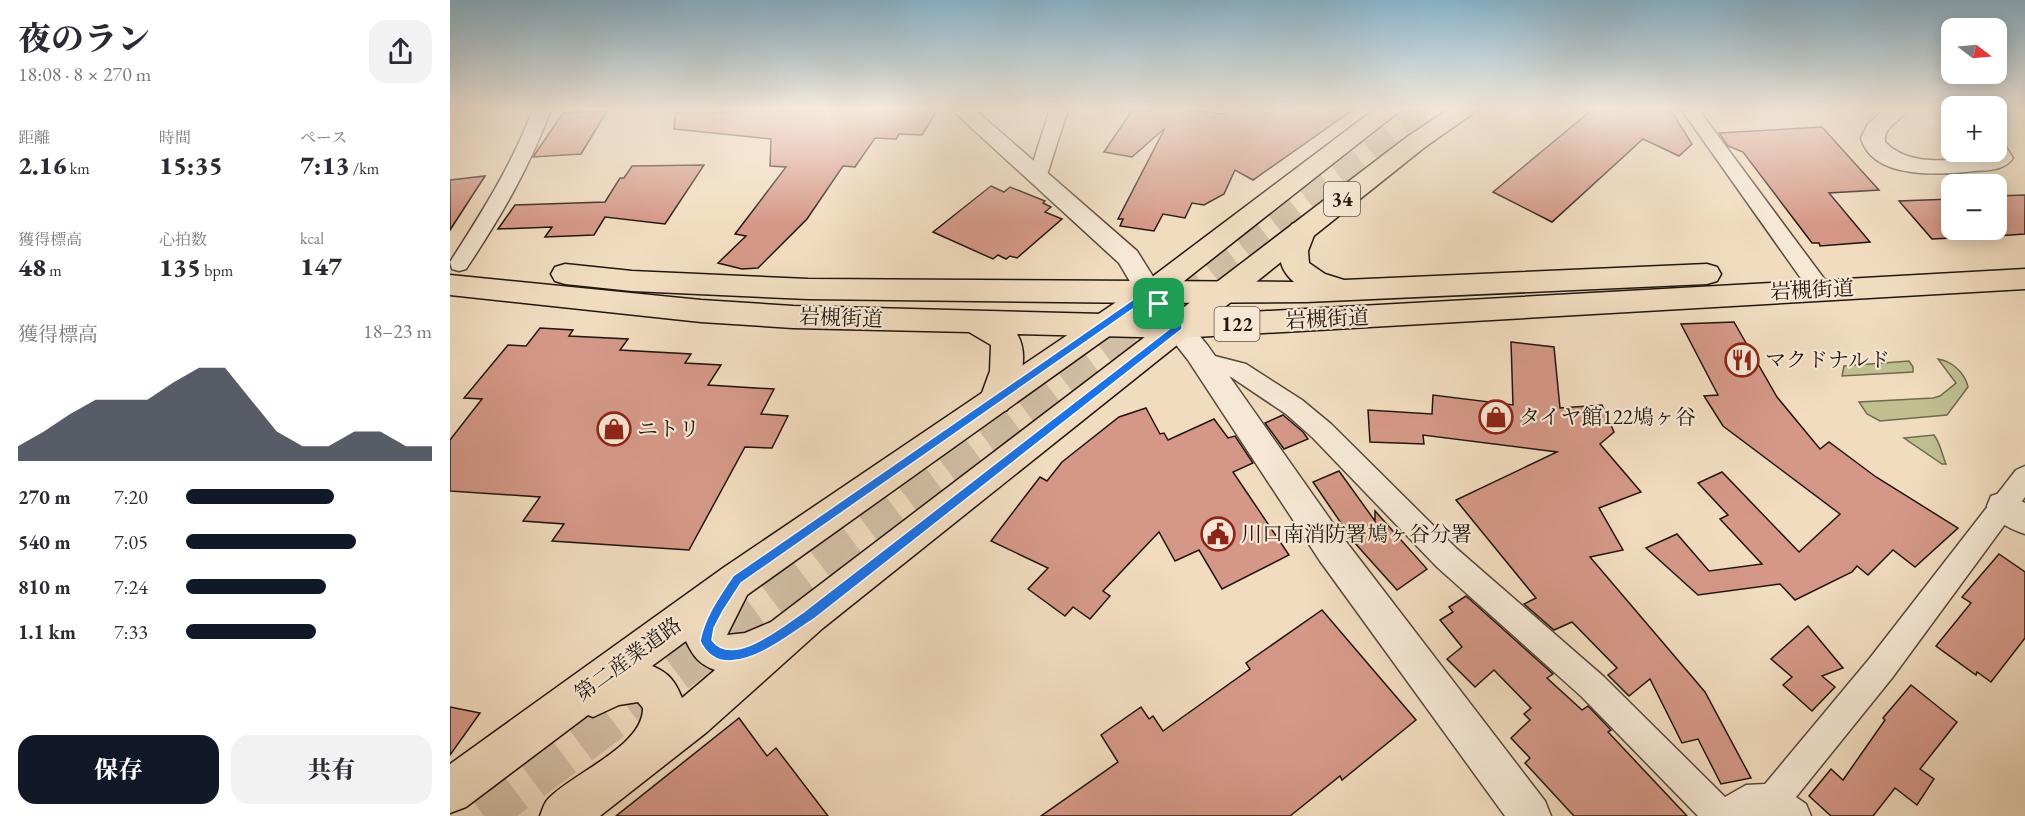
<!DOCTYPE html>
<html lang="ja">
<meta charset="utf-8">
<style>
:root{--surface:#fff;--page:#f2f2f3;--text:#2b2b33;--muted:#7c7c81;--accent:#111827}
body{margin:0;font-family:"EB Garamond","Noto Serif JP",serif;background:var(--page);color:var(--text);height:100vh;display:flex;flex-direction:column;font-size:22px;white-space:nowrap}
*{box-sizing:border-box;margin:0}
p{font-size:20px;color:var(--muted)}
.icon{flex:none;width:33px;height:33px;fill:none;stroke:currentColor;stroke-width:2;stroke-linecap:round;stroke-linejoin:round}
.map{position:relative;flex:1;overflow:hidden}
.details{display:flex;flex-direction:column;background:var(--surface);width:450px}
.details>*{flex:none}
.needle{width:39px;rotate:106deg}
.tools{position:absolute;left:1491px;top:18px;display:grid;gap:12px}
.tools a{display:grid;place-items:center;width:66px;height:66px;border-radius:12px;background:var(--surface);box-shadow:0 3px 15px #0003;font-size:30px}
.pin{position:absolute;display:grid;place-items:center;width:51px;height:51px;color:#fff;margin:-26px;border-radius:12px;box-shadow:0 3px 9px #0006}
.round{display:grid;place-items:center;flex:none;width:63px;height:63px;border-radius:18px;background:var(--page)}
.summary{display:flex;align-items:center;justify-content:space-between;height:102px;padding:0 18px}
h1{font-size:33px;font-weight:800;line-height:45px}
.metrics{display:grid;grid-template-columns:repeat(3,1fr);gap:9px;height:102px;padding:6px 18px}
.metrics div{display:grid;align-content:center}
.metrics b{font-size:26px;font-weight:800}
.metrics small{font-size:16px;font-weight:400}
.metrics p{font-size:16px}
.chart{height:168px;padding:12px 18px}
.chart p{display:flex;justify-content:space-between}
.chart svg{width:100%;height:108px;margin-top:6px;fill:var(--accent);opacity:.7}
.action{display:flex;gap:12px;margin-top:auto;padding:12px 18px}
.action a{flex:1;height:69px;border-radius:18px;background:var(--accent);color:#fff;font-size:24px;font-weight:800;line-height:69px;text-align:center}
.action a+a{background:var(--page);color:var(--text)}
ul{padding:0 18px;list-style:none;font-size:20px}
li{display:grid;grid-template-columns:96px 72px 1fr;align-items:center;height:45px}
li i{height:15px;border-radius:8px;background:var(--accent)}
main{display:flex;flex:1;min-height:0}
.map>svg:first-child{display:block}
.green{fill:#bfbf8f;stroke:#706a4f;stroke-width:1.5}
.building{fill:#d59888;stroke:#22160f;stroke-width:1.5}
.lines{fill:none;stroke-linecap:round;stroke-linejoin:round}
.primary-tunnel-far2{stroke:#d2bea5;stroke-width:26;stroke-dasharray:26 14;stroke-linecap:butt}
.primary-tunnel-far1{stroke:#d2bea5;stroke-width:33;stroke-dasharray:33 16;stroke-linecap:butt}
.primary-tunnel{stroke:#d2bea5;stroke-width:40;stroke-dasharray:40 20;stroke-linecap:butt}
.minor-casing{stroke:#56483b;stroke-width:3}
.tertiary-casing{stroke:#56483b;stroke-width:3}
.primary-casing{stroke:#22160f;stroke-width:3}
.trunk-casing{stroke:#22160f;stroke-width:3}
.minor{fill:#f6e8d5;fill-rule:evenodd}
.tertiary{fill:#f6e8d5;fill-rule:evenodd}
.primary{fill:#f1dcbf;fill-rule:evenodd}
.trunk{fill:#f1dcbf;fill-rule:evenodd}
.route{fill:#1a73e8;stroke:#fff;stroke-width:1.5;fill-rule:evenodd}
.labels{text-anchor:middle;stroke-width:4.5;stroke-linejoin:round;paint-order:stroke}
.shield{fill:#f6e8d5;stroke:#62554a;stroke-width:1.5}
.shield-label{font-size:20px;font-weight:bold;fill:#22160f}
.street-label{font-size:21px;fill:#22160f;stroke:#f6e8d5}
.poi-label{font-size:21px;fill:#22160f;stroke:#f6e8d5;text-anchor:start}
</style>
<main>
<section class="details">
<div class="summary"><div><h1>夜のラン</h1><p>18:08 · 8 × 270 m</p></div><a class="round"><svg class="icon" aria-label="share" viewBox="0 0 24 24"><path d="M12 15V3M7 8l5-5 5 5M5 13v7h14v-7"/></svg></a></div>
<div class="metrics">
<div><p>距離</p><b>2.16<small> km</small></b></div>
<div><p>時間</p><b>15:35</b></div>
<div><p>ペース</p><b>7:13<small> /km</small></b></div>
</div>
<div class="metrics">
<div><p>獲得標高</p><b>48<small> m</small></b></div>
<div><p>心拍数</p><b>135<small> bpm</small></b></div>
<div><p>kcal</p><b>147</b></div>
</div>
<div class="chart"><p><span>獲得標高</span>18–23 m</p>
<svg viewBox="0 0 160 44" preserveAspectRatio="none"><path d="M0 44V38L10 32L20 25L30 19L40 19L50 19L60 12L70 6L80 6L90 19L100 32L110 38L120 38L130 32L140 32L150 38L160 38V44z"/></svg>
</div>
<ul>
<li><b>270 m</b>7:20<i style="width:60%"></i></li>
<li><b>540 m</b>7:05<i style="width:69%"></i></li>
<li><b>810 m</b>7:24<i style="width:57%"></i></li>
<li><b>1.1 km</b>7:33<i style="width:53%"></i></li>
</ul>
<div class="action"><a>保存</a><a>共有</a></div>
</section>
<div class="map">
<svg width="1575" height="816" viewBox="0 0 1575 816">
<rect width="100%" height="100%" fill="#f1dcbf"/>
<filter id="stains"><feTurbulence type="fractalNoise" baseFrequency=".00333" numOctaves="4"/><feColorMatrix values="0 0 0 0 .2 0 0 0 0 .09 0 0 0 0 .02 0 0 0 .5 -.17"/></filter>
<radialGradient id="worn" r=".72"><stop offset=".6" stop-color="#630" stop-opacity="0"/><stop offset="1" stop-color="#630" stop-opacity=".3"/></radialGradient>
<g class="green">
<path d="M1488 359C1502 361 1515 373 1518 387L1497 415 1430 421 1417 414 1409 402 1483 398 1490 396 1506 383Z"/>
<polygon points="1459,361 1463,367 1463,372 1392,376 1394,366"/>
<path d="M1484 435C1490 442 1492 455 1496 464H1492L1454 438Z"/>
</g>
<g class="building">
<polygon points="283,109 488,109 472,135 449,134 446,139 425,138 405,167 393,166 357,219 308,268 292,269 268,263 296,236 285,234 336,167 320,166 321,139 224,129 225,113 280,113"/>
<polygon points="683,109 740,109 772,114 781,109 904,109 803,180 785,170 774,194 754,205 742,203 735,218 713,214 704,231 670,226 673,219 668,219 715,128 682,157 654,152"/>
<polygon points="1143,109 1220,109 1242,144 1229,156 1193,139 1102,222 1043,192"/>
<polygon points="157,111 131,154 83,157 113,113"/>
<polygon points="1372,127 1429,190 1379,193 1420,242 1370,246 1369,243 1362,243 1293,152 1278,146 1269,133"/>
<polygon points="254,165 215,224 155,217 144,235 95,237 102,227 48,229 65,205 155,202 170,178 174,178 182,166"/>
<polygon points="35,176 0,230 0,180"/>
<polygon points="541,186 554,192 560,187 595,201 593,203 601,207 595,212 612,219 567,258 560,256 556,259 548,255 543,259 483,232"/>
<polygon points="1575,195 1575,234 1546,236 1546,196"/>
<polygon points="1502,199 1502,238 1482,239 1449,201"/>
<polygon points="1284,322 1327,397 1370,449 1379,442 1426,477 1508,528 1465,567 1443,550 1418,575 1407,566 1402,572 1345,600 1330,584 1248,595 1196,548 1227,534 1259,571 1312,564 1270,519 1278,515 1248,483 1272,472 1349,552 1390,514 1273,426 1254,396 1268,395 1231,324"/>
<polygon points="90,328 123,330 119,336 178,339 170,350 241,354 235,363 271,365 258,385 324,389 311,414 338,416 322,448 295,447 239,550 102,541 114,524 73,521 90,497 0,491 0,440 32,399 14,398 58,345 76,346"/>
<polygon points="1061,342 1104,347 1110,408 1152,405 1164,432 1150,444 1191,492 1149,508 1173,550 1140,557 1255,692 1301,778 1271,784 1248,739 1232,743 1200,679 1179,696 1158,675 1167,668 1122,622 1104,630 1074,604 1086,598 1006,500 1107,452 973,435 974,444 920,442 918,410 982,414 983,395 1063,405"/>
<polygon points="696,408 710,434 714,433 718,440 764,419 778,438 785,436 803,463 783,472 839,555 772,589 749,550 725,561 709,532 653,591 660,596 640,619 623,607 615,616 578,589 598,568 541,541 590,477 597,481 612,462 669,417"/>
<polygon points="833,415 853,432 858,439 834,449 815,423"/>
<polygon points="889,471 925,521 925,511 977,569 947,590 904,542 863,482"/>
<polygon points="1549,554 1575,572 1575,638 1541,682 1527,672 1526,675 1486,646 1521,603 1512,597"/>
<polygon points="1016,596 1103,674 1097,678 1132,710 1138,706 1161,730 1158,732 1237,816 1124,816 1075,763 1080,758 1061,738 1080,720 1074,714 1081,708 1044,670 1025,687 997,659 1012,647 990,620 1003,612 999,607"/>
<polygon points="872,610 966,720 892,780 890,776 840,816 591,816 668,762 651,735 691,707 699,719 703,716 713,731 800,669 796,663"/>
<polygon points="1358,626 1393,668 1372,676 1385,687 1362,711 1333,685 1342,677 1321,659"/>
<polygon points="1461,685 1507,722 1470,769 1484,779 1467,805 1445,788 1423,816 1381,816 1359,796 1381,769 1393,780 1435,720 1433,718"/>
<polygon points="0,707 30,713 0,755"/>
<polygon points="289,718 317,756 326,748 378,816 166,816"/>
</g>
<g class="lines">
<polyline class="primary-tunnel-far2" points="730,297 943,133 979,109"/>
<polyline class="primary-tunnel-far1" points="419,529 732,295"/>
<polyline class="primary-tunnel" points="34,816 421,527"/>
<defs>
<g id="minor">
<path d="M83 109H101C80 167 50 218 16 269L9 271 2 269 0 262C32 212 62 165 83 109Z"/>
<polygon points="600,109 618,109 597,175 595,179 581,179 579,175"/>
<polygon points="1231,109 1248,109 1378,284 1381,289 1378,294 1370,296 1362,294"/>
<polygon points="753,353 796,364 852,400 881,424 1007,549 1154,677 1275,797 1296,785 1315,784 1420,658 1566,470 1575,466 1575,497 1442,678 1346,797 1356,804 1361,816 1248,816 1132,697 987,567 863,438 836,414 781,377 745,368 742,362 745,356"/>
</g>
<g id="tertiary">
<polygon points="501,109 524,109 687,251 709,286 758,346 894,539 1095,801 1101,816 1055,816 870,561 738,360 691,300 669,263"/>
<path d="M1435 109H1459C1451 121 1433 126 1435 142 1462 169 1504 159 1538 156L1536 152H1546V142L1554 144 1563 158C1554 171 1538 170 1524 171 1492 175 1422 180 1411 138L1418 124Z"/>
<path d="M1553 492 1575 503V534C1559 529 1544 521 1537 506L1541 496Z"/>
</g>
<path id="primary" d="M925 109H952L710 300 297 595 277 635 295 633 321 622 957 137 999 109H1026L1022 114 975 147 373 628 257 732 150 816H90C92 811 94 803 98 799 121 774 194 746 193 708L188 702 169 705 143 717 138 715 16 807 0 813V764L273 568 690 286ZM236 641C243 656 249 664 265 670L232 698C225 681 219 673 202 666Z"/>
<g id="trunk">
<path d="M852 221 862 224 866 230 858 251 859 263 875 274 894 280 1257 264 1267 267 1271 274 1267 281 1257 284 856 302 700 303 358 299 182 291 115 284 105 281 101 274 105 267 115 264 182 271 358 279 844 282C823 264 829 244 842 224Z"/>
<path d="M1575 269V289L729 338 567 334C581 357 568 388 557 410L545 414 533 410 529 401 540 371 541 345 519 332 343 328 251 322 0 295V275L251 300 343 306 729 316Z"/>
</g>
</defs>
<use href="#minor" class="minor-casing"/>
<use href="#tertiary" class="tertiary-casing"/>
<use href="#primary" class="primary-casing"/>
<use href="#trunk" class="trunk-casing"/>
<use href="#minor" class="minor"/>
<use href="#tertiary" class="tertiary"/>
<use href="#primary" class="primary"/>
<use href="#trunk" class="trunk"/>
</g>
<linearGradient id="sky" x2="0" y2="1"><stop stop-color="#89b7d1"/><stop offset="0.49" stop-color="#f9efe2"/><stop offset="1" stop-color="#f9efe2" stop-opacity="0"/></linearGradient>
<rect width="1575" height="223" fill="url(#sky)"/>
<path class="route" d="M697 290H704L732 325V329L364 619C337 636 273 690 250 641 255 616 269 597 283 576ZM700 297 723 326 355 611C335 624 283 669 262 640L264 628 273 611 291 583Z"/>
<defs>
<symbol id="restaurant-ring" viewBox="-11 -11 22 22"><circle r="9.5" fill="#f6e8d5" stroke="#8f2418" stroke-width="1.5"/><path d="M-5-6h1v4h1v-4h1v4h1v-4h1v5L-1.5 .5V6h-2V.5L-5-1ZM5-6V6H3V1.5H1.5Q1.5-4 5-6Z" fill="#8f2418"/></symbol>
<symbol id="shop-ring" viewBox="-11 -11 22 22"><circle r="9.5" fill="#f6e8d5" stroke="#8f2418" stroke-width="1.5"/><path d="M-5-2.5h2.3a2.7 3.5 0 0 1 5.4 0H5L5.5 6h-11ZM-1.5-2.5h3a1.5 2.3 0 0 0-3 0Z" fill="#8f2418"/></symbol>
<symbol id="civic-ring" viewBox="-11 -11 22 22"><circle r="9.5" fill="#f6e8d5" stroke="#8f2418" stroke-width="1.5"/><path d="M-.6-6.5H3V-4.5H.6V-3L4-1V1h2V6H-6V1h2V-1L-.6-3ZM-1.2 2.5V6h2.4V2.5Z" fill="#8f2418"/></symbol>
</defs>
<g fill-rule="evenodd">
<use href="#restaurant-ring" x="1273" y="341" width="38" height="38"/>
<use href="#shop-ring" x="1027" y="398" width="38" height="38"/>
<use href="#shop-ring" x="145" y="410" width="38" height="38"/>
<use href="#civic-ring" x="749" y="515" width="38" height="38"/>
</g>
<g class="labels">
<g class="shield">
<rect x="874" y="182" width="36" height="34" rx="4.5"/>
<rect x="764.5" y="307" width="45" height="34" rx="4.5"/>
</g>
<g class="shield-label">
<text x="892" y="206">34</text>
<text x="787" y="331">122</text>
</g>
<g class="street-label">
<text transform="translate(1362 290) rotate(-3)" y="7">岩槻街道</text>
<text transform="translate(391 318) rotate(2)" y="7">岩槻街道</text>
<text transform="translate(877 319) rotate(-3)" y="7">岩槻街道</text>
<text transform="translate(178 659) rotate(-36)" y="7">第二産業道路</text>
</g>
<g class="poi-label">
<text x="1315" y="367">マクドナルド</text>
<text x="1069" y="424">タイヤ館122鳩ヶ谷</text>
<text x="187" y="436">ニトリ</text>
<text x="791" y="541">川口南消防署鳩ヶ谷分署</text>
</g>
</g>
<rect width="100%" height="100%" filter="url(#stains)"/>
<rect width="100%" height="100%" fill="url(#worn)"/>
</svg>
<div class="tools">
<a><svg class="needle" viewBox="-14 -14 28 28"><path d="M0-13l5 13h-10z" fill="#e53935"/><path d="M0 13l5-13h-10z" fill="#7c7c81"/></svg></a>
<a>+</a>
<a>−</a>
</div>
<div class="pin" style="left:709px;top:304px;background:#1e9e55"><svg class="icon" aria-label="arrive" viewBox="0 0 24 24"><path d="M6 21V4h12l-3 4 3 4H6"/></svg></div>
</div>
</main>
